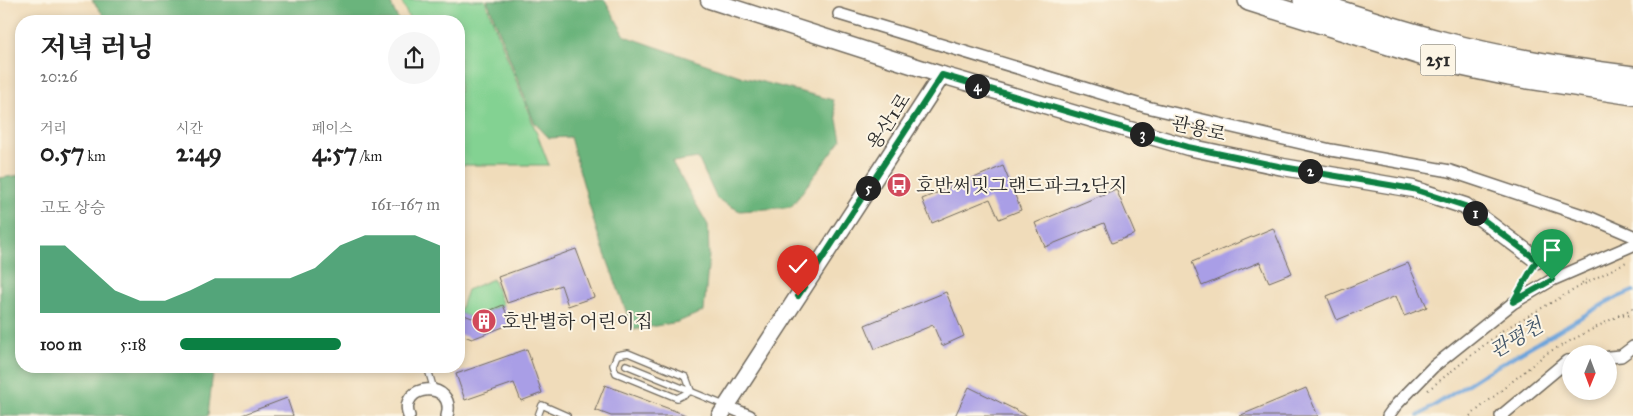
<!DOCTYPE html>
<html lang="ko">
<meta charset="utf-8">
<style>
:root{--surface:#fff;--page:#f6f6f6;--text:#222;--muted:#767676;--accent:#0b8043}
body{margin:0;font-family:"IM FELL Great Primer","Noto Serif KR",serif;background:var(--page);color:var(--text);height:100vh;display:flex;flex-direction:column;font-size:19px;white-space:nowrap}
*{box-sizing:border-box;margin:0}
p{font-size:16px;color:var(--muted)}
.icon{flex:none;width:28px;height:28px;fill:none;stroke:currentColor;stroke-width:2;stroke-linecap:round;stroke-linejoin:round}
.map{position:relative;flex:1;overflow:hidden}
.sheet{position:absolute;left:15px;top:15px;width:450px;height:358px;display:flex;flex-direction:column;background:var(--surface);border-radius:20px;box-shadow:0 2px 8px #0003}
.sheet>*{flex:none}
.needle{width:32px;rotate:181deg}
.buttons{position:absolute;left:1562px;top:345px;display:grid;gap:10px}
.buttons a{display:grid;place-items:center;width:55px;height:55px;border-radius:50%;background:var(--surface);box-shadow:0 2px 8px #0003;font-size:25px}
.pin{position:absolute;display:grid;place-items:center;width:42px;height:42px;color:#fff;margin:-51px -21px;border-radius:50% 50% 50% 0;rotate:-45deg;box-shadow:0 0 5px #0007}
.pin .icon{rotate:45deg}
.km{position:absolute;width:25px;height:25px;margin:-12px;border-radius:50%;background:#222;color:#fff;font-size:14px;line-height:25px;text-align:center}
.round{display:grid;place-items:center;flex:none;width:52px;height:52px;border-radius:26px;background:var(--page)}
.summary{display:flex;align-items:center;justify-content:space-between;height:85px;padding:0 25px}
h1{font-size:28px;font-weight:700;line-height:38px}
.figures{display:grid;grid-template-columns:repeat(3,1fr);gap:8px;height:85px;padding:5px 25px}
.figures div{display:grid;align-content:center}
.figures b{font-size:25px;font-weight:700}
.figures small{font-size:14px;font-weight:400}
.figures p{font-size:14px}
.chart{height:140px;padding:10px 25px}
.chart p{display:flex;justify-content:space-between}
.chart svg{width:100%;height:90px;margin-top:5px;fill:var(--accent);opacity:.7}
ul{padding:0 25px;list-style:none;font-size:16px}
li{display:grid;grid-template-columns:80px 60px 1fr;align-items:center;height:38px}
li i{height:12px;border-radius:6px;background:var(--accent)}
.map>svg:first-child{display:block}
.green{fill:#83d292;stroke:#577e5e}
.forest{fill:#6ab47c;stroke:#4a7054}
.lines{fill:none;stroke-linecap:round;stroke-linejoin:round}
.stream{stroke:#6da4db;stroke-width:4}
.building{fill:#a99ee6}
.service-casing{stroke:#70695d;stroke-width:8}
.minor-casing{stroke:#70695d;stroke-width:14}
.secondary-casing{stroke:#70695d;stroke-width:19}
.motorway-casing{stroke:#70695d;stroke-width:24}
.path{stroke:#70695d;stroke-width:2;stroke-dasharray:1 4;stroke-linecap:butt}
.service{stroke:#fff;stroke-width:5.5}
.minor{stroke:#fff;stroke-width:11}
.secondary{stroke:#fff;stroke-width:16}
.motorway{stroke:#fff;stroke-width:21}
.route-casing{stroke:#fff;stroke-width:10}
.route{stroke:#0b8043;stroke-width:6}
.labels{text-anchor:middle;stroke-width:4;stroke-linejoin:round;paint-order:stroke}
.shield{fill:#fcf5e5;stroke:#6a6863;stroke-width:1}
.shield-label{font-size:18px;font-weight:bold;fill:#2b2b2b}
.street-label{font-size:19px;fill:#2b2b2b;stroke:#fcf5e5}
.poi-label{font-size:19px;fill:#2b2b2b;stroke:#fcf5e5;text-anchor:start}
.water-label{font-size:20px;font-style:italic;fill:#425569;stroke:#fcf5e5}
</style>
<div class="map">
<svg width="1633" height="416" viewBox="0 0 1633 416">
<rect width="100%" height="100%" fill="#fcf5e5"/>
<filter id="ink" filterUnits="userSpaceOnUse"><feTurbulence type="fractalNoise" baseFrequency=".02" numOctaves="2"/><feDisplacementMap in="SourceGraphic" scale="10" xChannelSelector="R" yChannelSelector="G"/><feConvolveMatrix kernelMatrix="1 2 1 2 8 2 1 2 1" color-interpolation-filters="sRGB"/></filter>
<filter id="wash" filterUnits="userSpaceOnUse"><feTurbulence type="fractalNoise" baseFrequency=".0096" numOctaves="4" result="noise"/><feDisplacementMap in="SourceGraphic" scale="20" xChannelSelector="R" yChannelSelector="G"/><feGaussianBlur stdDeviation="1.12" result="paint"/><feColorMatrix in="noise" values="0 0 0 0 0 0 0 0 0 0 0 0 0 0 0 0 0 1.4 0 .05"/><feComposite in="paint" operator="in"/></filter>
<g filter="url(#wash)">
<rect width="100%" height="100%" fill="#f0dcba"/>
<g class="green">
<polygon points="401,0 485,0 549,165 459,165 459,21 410,21"/>
<polygon points="493,279 503,305 472,318 459,313 467,290"/>
</g>
<g class="forest">
<polygon points="92,0 389,0 399,21 108,21"/>
<polygon points="487,0 605,0 625,36 743,77 833,100 841,140 791,207 740,211 717,199 698,158 672,162 708,225 709,255 704,311 678,322 633,330 596,229 570,137 549,138 534,122"/>
<polygon points="21,175 21,366 215,366 212,380 208,416 0,416 0,178"/>
</g>
<g class="lines">
<polyline class="stream" points="1418,416 1482,375 1609,301 1633,291"/>
</g>
<g id="blocks">
<g class="building">
<polygon points="1003,166 1021,210 999,219 990,199 932,223 922,199"/>
<polygon points="1116,189 1135,234 1112,243 1104,223 1045,247 1035,223"/>
<polygon points="1273,228 1292,273 1269,282 1260,262 1202,286 1192,262"/>
<polygon points="576,249 594,297 568,306 561,285 507,303 498,277"/>
<polygon points="1408,263 1427,307 1404,316 1396,296 1337,320 1327,296"/>
<polygon points="946,292 964,336 942,346 933,325 875,349 865,325"/>
<polygon points="503,305 511,324 472,339 459,334 459,313 472,318"/>
<polygon points="527,349 542,393 521,401 514,383 465,400 456,374"/>
<polygon points="605,385 686,415 686,416 611,416 595,410"/>
<polygon points="969,387 1028,416 955,416"/>
<polygon points="1306,388 1318,416 1239,416"/>
<polygon points="287,398 293,416 243,416 242,415"/>
</g>
</g>
</g>
<g filter="url(#ink)">
<use href="#blocks" fill-opacity="0" stroke="#70695d" stroke-width="1"/>
<g class="lines">
<defs>
<g id="service">
<polygon points="628,353 686,377 691,391 677,398 616,373 613,365 617,355"/>
<polyline points="626,365 724,405"/>
<polyline points="427,366 434,390"/>
<polyline points="538,416 542,405 567,416"/>
</g>
<g id="minor">
<polyline points="839,14 1147,107 1331,150 1450,171 1591,218 1633,236"/>
<polyline points="1609,357 1621,356 1633,347"/>
<polyline points="726,406 750,416"/>
<path d="M409 416C397 383 457 379 447 416"/>
<polyline points="1388,416 1396,405 1433,367 1513,303 1552,280 1633,245"/>
<polyline points="1501,416 1567,361 1571,361"/>
</g>
<g id="secondary">
<polyline points="709,0 942,75 1188,147 1283,167 1413,189 1465,206 1537,260"/>
<polyline points="720,416 942,75"/>
</g>
<g id="motorway">
<polyline points="1249,0 1443,61 1509,75 1633,94"/>
<path d="M1304 0C1350 15 1396 30 1442 42 1504 59 1569 69 1633 77"/>
</g>
</defs>
<use href="#service" class="service-casing"/>
<use href="#minor" class="minor-casing"/>
<use href="#secondary" class="secondary-casing"/>
<use href="#motorway" class="motorway-casing"/>
<g class="path">
<polyline points="1525,282 1530,273"/>
<polyline points="1582,283 1590,277"/>
<polyline points="1618,316 1633,315"/>
<polyline points="1428,390 1503,330 1579,287 1628,261"/>
<polyline points="1470,416 1547,353 1633,308"/>
</g>
<use href="#service" class="service"/>
<use href="#minor" class="minor"/>
<use href="#secondary" class="secondary"/>
<use href="#motorway" class="motorway"/>
</g>
</g>
<g class="lines" filter="url(#ink)">
<defs>
<polyline id="route" points="798,296 942,75 1188,147 1283,167 1413,189 1465,206 1537,260 1513,302 1552,280"/>
</defs>
<use href="#route" class="route-casing"/>
<use href="#route" class="route"/>
</g>
<defs>
<symbol id="bus-disc" viewBox="-11 -11 22 22"><circle r="9.5" fill="#d1495b" stroke="#fcf5e5"/><path d="M-5-6H5V4H4V6H2V4H-2V6H-4V4H-5ZM-3.5-4V0h7V-4ZM-3.5 1.2v1.5H-2V1.2ZM2 1.2v1.5H3.5V1.2Z" fill="#fff"/></symbol>
<symbol id="building-disc" viewBox="-11 -11 22 22"><circle r="9.5" fill="#d1495b" stroke="#fcf5e5"/><path d="M-4-6H4V6H1V3H-1V6H-4ZM-2.5-4.3h1.7v1.8h-1.7ZM.8-4.3h1.7v1.8H.8ZM-2.5-1h1.7V.8h-1.7ZM.8-1h1.7V.8H.8Z" fill="#fff"/></symbol>
</defs>
<g fill-rule="evenodd">
<use href="#bus-disc" x="885" y="171" width="28" height="28"/>
<use href="#building-disc" x="470" y="307" width="28" height="28"/>
</g>
<g class="labels">
<rect class="shield" x="1420.5" y="44.5" width="35" height="31" rx="4"/>
<g class="shield-label">
<text x="1438" y="66">251</text>
</g>
<g class="street-label">
<text transform="translate(888 121) rotate(-57)" y="7">용산1로</text>
<text transform="translate(1199 128) rotate(13)" y="7">관용로</text>
</g>
<g class="poi-label">
<text x="916" y="192">호반써밋그랜드파크2단지</text>
<text x="502" y="328">호반별하 어린이집</text>
</g>
<g class="water-label">
<text transform="translate(1516 338) rotate(-30)" y="7">관평천</text>
</g>
</g>
</svg>
<div class="buttons">
<a><svg class="needle" viewBox="-14 -14 28 28"><path d="M0-13l5 13h-10z" fill="#e53935"/><path d="M0 13l5-13h-10z" fill="#767676"/></svg></a>
</div>
<div class="pin" style="left:1552px;top:280px;background:#1e9e55"><svg class="icon" aria-label="arrive" viewBox="0 0 24 24"><path d="M6 21V4h12l-3 4 3 4H6"/></svg></div>
<div class="pin" style="left:798px;top:296px;background:#d93025"><svg class="icon" aria-label="check" viewBox="0 0 24 24"><path d="M5 12l5 5 9-10"/></svg></div>
<b class="km" style="left:1475px;top:213px">1</b>
<b class="km" style="left:1310px;top:171px">2</b>
<b class="km" style="left:1142px;top:134px">3</b>
<b class="km" style="left:977px;top:86px">4</b>
<b class="km" style="left:868px;top:188px">5</b>
<section class="sheet">
<div class="summary"><div><h1>저녁 러닝</h1><p>20:26</p></div><a class="round"><svg class="icon" aria-label="share" viewBox="0 0 24 24"><path d="M12 15V3M7 8l5-5 5 5M5 13v7h14v-7"/></svg></a></div>
<div class="figures">
<div><p>거리</p><b>0.57<small> km</small></b></div>
<div><p>시간</p><b>2:49</b></div>
<div><p>페이스</p><b>4:57<small> /km</small></b></div>
</div>
<div class="chart"><p><span>고도 상승</span>161–167 m</p>
<svg viewBox="0 0 160 44" preserveAspectRatio="none"><path d="M0 44V11L10 11L20 22L30 33L40 38L50 38L60 33L70 27L80 27L90 27L100 27L110 22L120 11L130 6L140 6L150 6L160 11V44z"/></svg>
</div>
<ul>
<li><b>100 m</b>5:18<i style="width:62%"></i></li>
</ul>
</section>
</div>
